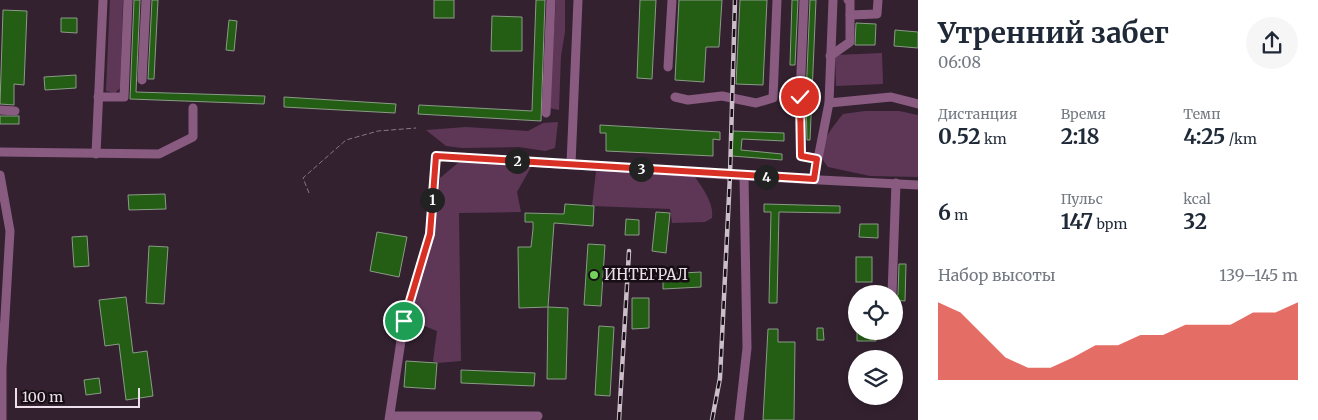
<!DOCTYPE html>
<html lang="ru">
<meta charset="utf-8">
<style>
:root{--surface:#fff;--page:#f6f6f7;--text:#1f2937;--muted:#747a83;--accent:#d93025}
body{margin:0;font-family:Merriweather,serif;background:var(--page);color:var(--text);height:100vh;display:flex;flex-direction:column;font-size:19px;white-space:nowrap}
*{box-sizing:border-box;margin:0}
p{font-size:16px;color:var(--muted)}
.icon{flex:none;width:28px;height:28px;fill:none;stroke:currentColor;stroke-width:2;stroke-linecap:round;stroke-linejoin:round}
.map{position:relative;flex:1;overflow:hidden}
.details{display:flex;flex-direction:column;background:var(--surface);width:400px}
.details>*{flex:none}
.controls{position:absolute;left:848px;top:285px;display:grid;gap:10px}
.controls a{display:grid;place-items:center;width:55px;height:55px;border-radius:50%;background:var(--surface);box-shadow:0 2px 8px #0003;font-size:25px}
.scale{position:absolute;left:15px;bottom:12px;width:125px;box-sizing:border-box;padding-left:5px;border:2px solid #ede0ea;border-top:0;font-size:14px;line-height:18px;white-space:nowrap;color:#ede0ea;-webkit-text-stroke:4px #160e14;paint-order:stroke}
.pin{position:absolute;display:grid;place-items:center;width:42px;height:42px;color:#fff;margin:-21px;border:2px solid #fff;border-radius:50%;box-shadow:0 1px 5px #0007}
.km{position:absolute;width:25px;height:25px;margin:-12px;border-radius:50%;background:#222;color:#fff;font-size:14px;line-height:25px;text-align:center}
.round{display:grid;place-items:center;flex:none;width:52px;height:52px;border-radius:26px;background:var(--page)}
.summary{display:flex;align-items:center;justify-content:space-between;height:85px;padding:0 20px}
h1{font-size:28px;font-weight:700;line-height:38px}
.metrics{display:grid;grid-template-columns:repeat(3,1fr);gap:8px;height:85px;padding:5px 20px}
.metrics div{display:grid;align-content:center}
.metrics b{font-size:21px;font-weight:700}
.metrics small{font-size:14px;font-weight:400}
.metrics p{font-size:14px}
.chart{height:140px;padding:10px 20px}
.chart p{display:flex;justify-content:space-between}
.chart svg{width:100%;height:90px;margin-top:5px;fill:var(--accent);opacity:.7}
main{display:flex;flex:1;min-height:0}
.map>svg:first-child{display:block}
.green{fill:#5e3757}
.building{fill:#245d14;stroke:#8a9b86}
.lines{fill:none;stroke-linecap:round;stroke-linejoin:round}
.path{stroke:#877784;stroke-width:1;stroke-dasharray:5 2.5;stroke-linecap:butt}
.minor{stroke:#895b81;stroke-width:9}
.rail-casing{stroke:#ccbec9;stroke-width:4.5}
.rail{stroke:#160e14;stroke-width:2.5;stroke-dasharray:8;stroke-linecap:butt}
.route-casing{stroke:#fff;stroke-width:10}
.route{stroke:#d93025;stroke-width:6}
.poi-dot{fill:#74d25c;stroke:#160e14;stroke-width:2}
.labels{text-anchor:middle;stroke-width:5;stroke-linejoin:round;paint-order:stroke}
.poi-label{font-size:15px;fill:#ede0ea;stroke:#160e14;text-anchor:start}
</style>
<main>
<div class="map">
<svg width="918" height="420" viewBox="0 0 918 420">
<rect width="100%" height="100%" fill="#332130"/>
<g class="green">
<polygon points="110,0 123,0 120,88 115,93 106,91"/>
<polygon points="556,0 565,0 565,32 561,56 559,110 549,108"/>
<polygon points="882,53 883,84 836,86 835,55"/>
<path d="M865 111H899L918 115V177L870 176 828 167C812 150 832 128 843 114Z"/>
<polygon points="558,122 555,148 545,151 519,147 462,148 446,146 426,130 466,127 528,131 543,123"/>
<polygon points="459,162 496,163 531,167 517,192 521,212 459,213 461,361 437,363 433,361 437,331 409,320 434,233 440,178"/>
<path d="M596 171 695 177C703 189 714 203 712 218L705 222 672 223 670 209 592 206Z"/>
</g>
<g class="building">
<polygon points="134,0 140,0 136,92 265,96 264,104 130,99"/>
<polygon points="152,0 158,0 154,79 148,79"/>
<rect x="434" y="0" width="20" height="18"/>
<polygon points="536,0 545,0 541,121 418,114 419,105 532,111"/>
<polygon points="640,0 656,0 652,79 637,78"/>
<polygon points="679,0 722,0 719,47 706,47 704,82 675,80"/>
<polygon points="740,0 767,0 763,85 736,84"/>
<polygon points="792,0 798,0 795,65 790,65"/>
<polygon points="810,0 816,0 810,140 807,140 806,97"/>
<polygon points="3,10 27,11 24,85 14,84 14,105 0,104"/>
<polygon points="492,16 522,17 522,51 491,51"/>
<polygon points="61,18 77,18 77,33 61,32"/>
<polygon points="229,20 237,21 234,51 226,50"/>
<polygon points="856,23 876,24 875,45 855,45"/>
<polygon points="895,30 918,32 918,48 894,46"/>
<polygon points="76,75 76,88 45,90 44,77"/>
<polygon points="284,97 396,104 395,113 284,107"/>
<rect x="0" y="116" width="19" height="8"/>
<polygon points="600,125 720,132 720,140 713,139 713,156 606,151 606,133 600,133"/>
<polygon points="733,131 784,133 784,141 742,139 741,150 782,154 782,160 732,156"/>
<polygon points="165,194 166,209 129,210 128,195"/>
<polygon points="565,204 594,206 593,226 554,223 548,307 519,308 518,247 531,247 533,229 533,222 525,222 525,213 564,214"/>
<polygon points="764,204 840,206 840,213 779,212 777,303 769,303 771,212 764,212"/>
<polygon points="656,212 670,213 666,253 652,251"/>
<polygon points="626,219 639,220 639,235 625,235"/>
<polygon points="860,224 878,224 878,238 859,237"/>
<polygon points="377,232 407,237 399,277 370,271"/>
<polygon points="87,236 89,266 74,267 72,237"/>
<polygon points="588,244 605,245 601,306 584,305"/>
<polygon points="149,246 168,247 164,304 146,303"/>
<rect x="856" y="257" width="16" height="25"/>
<polygon points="899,264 906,264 905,301 894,300 898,294"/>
<polygon points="701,272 701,287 663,289 663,274"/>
<polygon points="126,297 133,353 147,351 153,396 126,400 119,344 105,346 99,300"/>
<polygon points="632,298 649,298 649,328 632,329"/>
<polygon points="548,307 568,308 566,379 547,379"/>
<polygon points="599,326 614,327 610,396 595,395"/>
<polygon points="817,328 823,328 824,340 817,340"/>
<polygon points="768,329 778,329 778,342 795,342 794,420 763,420"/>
<polygon points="857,331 877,331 876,341 857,341"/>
<polygon points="406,361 437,363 435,389 404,387"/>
<polygon points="461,370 535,373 534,386 461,383"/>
<polygon points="99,378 101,393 86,395 84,380"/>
</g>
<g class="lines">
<polyline class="path" points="309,193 303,178 346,140 378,131 416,128"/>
<g class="minor">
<polyline points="804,0 800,97 801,155 817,159"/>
<polyline points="850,15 877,14 878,0"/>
<polyline points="830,56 850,42 850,0 848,0"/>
<polyline points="668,67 672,0"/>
<polyline points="142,80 146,0"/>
<polyline points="98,97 124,97 128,0"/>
<polyline points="675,97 688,100 722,96 756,103 773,98 777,0"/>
<polyline points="829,103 833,0"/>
<polyline points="0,110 15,111"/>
<polyline points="546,113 551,0"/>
<polyline points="0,152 159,154 193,137 193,108"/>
<polyline points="96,154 103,0"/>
<polyline points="571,164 578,0"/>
<polyline points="0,175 10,231 2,368 2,420"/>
<polyline points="814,179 829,103 891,97 918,104"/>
<polyline points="892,294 896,183"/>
<polyline points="390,416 538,416"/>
<polyline points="389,420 404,321 430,234 436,156 744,176 918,185"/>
<polyline points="739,420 747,348 744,176"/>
</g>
<defs>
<g id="rail">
<polyline points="619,420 629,251"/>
<polyline points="712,420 720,378 730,175 735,0"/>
</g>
</defs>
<use href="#rail" class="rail-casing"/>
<use href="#rail" class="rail"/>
</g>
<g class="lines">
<defs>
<polyline id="route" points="404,321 430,234 436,156 814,179 817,159 801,156 800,97"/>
</defs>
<use href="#route" class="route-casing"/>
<use href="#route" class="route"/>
</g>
<circle class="poi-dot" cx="594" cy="275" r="5"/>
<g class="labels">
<g class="poi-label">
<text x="604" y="280">ИНТЕГРАЛ</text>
</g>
</g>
</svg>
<div class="controls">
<a><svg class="icon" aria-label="locate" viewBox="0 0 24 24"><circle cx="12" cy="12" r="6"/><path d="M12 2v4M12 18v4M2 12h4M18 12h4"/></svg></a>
<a><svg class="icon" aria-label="layers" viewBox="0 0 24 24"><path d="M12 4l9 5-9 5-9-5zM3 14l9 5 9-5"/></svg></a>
</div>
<div class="scale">100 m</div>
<div class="pin" style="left:404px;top:321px;background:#1e9e55"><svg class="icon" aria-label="arrive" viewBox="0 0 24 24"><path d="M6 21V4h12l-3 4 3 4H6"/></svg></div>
<div class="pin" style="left:800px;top:97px;background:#d93025"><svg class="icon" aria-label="check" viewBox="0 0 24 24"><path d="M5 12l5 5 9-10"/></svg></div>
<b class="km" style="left:432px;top:200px">1</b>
<b class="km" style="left:517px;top:161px">2</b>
<b class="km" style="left:641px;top:169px">3</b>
<b class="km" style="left:766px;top:177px">4</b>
</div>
<section class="details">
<div class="summary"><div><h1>Утренний забег</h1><p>06:08</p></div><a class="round"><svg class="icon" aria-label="share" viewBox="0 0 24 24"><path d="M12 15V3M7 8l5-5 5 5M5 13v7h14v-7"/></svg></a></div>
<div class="metrics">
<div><p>Дистанция</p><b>0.52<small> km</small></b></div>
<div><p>Время</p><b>2:18</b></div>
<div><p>Темп</p><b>4:25<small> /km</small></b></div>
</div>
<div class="metrics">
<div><b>6<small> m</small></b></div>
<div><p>Пульс</p><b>147<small> bpm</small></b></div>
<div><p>kcal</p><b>32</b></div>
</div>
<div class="chart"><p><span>Набор высоты</span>139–145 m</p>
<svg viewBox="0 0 160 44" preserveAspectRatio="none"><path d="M0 44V6L10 11L20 22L30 33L40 38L50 38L60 33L70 27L80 27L90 22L100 22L110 17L120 17L130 17L140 11L150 11L160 6V44z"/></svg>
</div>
</section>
</main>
